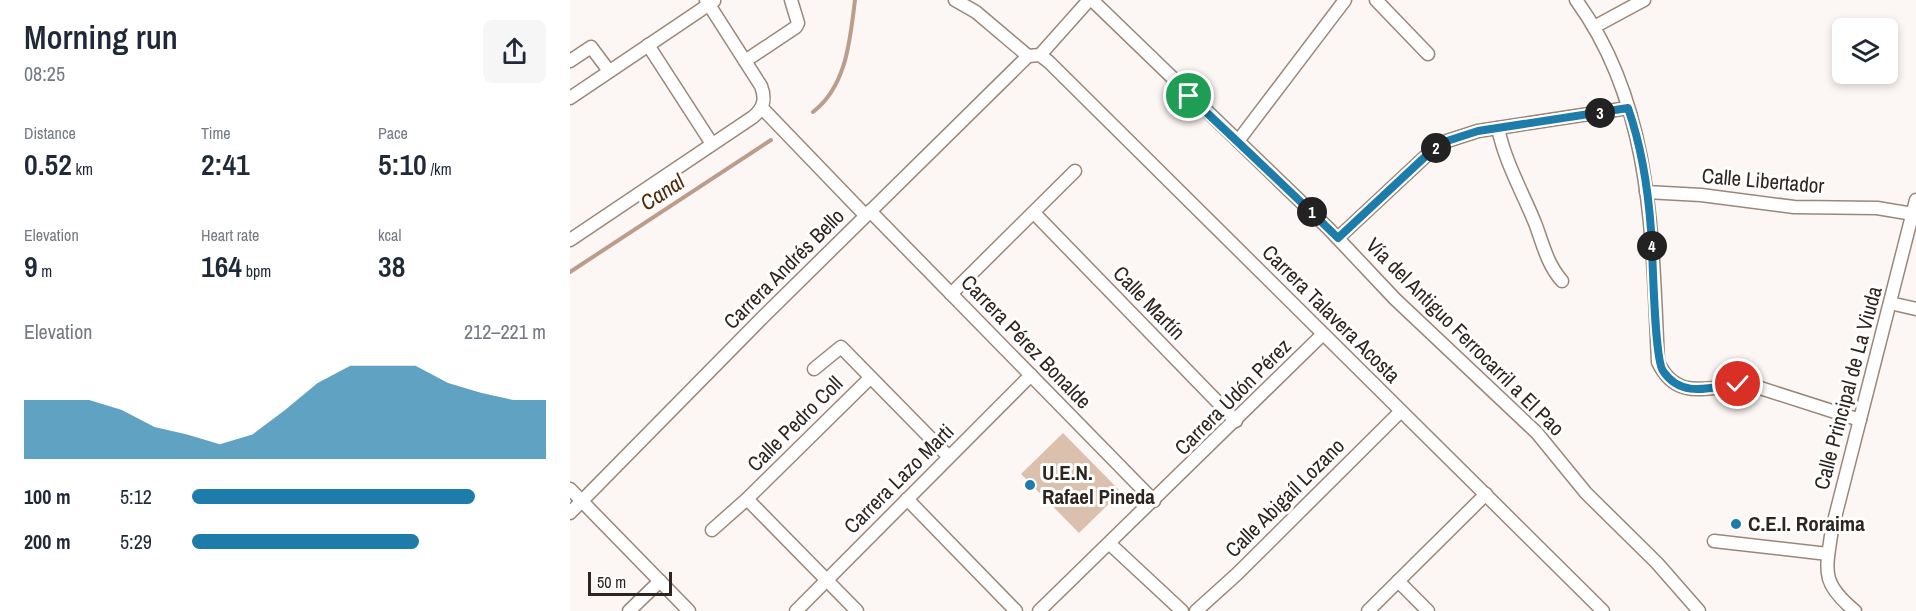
<!DOCTYPE html>
<meta charset="utf-8">
<style>
:root{--surface:#fff;--page:#f6f6f7;--text:#1f2937;--muted:#747a83;--accent:#1d7ca9}
body{margin:0;font-family:"Archivo Narrow",sans-serif;background:var(--page);color:var(--text);height:100vh;display:flex;flex-direction:column;font-size:22px;white-space:nowrap}
*{box-sizing:border-box;margin:0}
p{font-size:20px;color:var(--muted)}
.icon{flex:none;width:33px;height:33px;fill:none;stroke:currentColor;stroke-width:2;stroke-linecap:round;stroke-linejoin:round}
.map{position:relative;flex:1;overflow:hidden}
.sheet{display:flex;flex-direction:column;background:var(--surface);width:570px}
.sheet>*{flex:none}
.tools{position:absolute;left:1262px;top:18px;display:grid;gap:12px}
.tools a{display:grid;place-items:center;width:66px;height:66px;border-radius:9px;background:var(--surface);box-shadow:0 3px 9px #0003;font-size:30px}
.scale{position:absolute;left:18px;bottom:15px;width:84px;box-sizing:border-box;padding-left:6px;border:3px solid #2e2520;border-top:0;font-size:16px;line-height:21px;white-space:nowrap;color:#2e2520;-webkit-text-stroke:4px #fff;paint-order:stroke}
.pin{position:absolute;display:grid;place-items:center;width:51px;height:51px;color:#fff;margin:-26px;border:3px solid #fff;border-radius:50%;box-shadow:0 2px 6px #0007}
.km{position:absolute;width:30px;height:30px;margin:-15px;border-radius:50%;background:#222;color:#fff;font-size:16px;line-height:30px;text-align:center}
.round{display:grid;place-items:center;flex:none;width:63px;height:63px;border-radius:9px;background:var(--page)}
.headline{display:flex;align-items:center;justify-content:space-between;height:102px;padding:0 24px}
h1{font-size:33px;font-weight:600;line-height:45px}
.metrics{display:grid;grid-template-columns:repeat(3,1fr);gap:9px;height:102px;padding:6px 24px}
.metrics div{display:grid;align-content:center}
.metrics b{font-size:30px;font-weight:600}
.metrics small{font-size:16px;font-weight:400}
.metrics p{font-size:16px}
.chart{height:168px;padding:12px 24px}
.chart p{display:flex;justify-content:space-between}
.chart svg{width:100%;height:108px;margin-top:6px;fill:var(--accent);opacity:.7}
ul{padding:0 24px;list-style:none;font-size:20px}
li{display:grid;grid-template-columns:96px 72px 1fr;align-items:center;height:45px}
li i{height:15px;border-radius:8px;background:var(--accent)}
main{display:flex;flex:1;min-height:0}
.map>svg:first-child{display:block}
.green{fill:#dbc0ae}
.lines{fill:none;stroke-linecap:round;stroke-linejoin:round}
.stream{stroke:#ba9d8a;stroke-width:4}
.minor-casing{stroke:#9b8779;stroke-width:15}
.minor{stroke:#fff;stroke-width:12}
.route-casing{stroke:#fff;stroke-width:12}
.route{stroke:#1d7ca9;stroke-width:8}
.poi-dot{fill:#1d7ca9;stroke:#fff;stroke-width:2}
.labels{text-anchor:middle;stroke-width:6;stroke-linejoin:round;paint-order:stroke}
.street-label{font-size:21px;fill:#2e2520;stroke:#fff}
.poi-label{font-size:21px;font-weight:bold;fill:#2e2520;stroke:#fff;text-anchor:start}
.water-label{font-size:22px;font-style:italic;fill:#512908;stroke:#fff}
</style>
<main>
<section class="sheet">
<div class="headline"><div><h1>Morning run</h1><p>08:25</p></div><a class="round"><svg class="icon" aria-label="share" viewBox="0 0 24 24"><path d="M12 15V3M7 8l5-5 5 5M5 13v7h14v-7"/></svg></a></div>
<div class="metrics">
<div><p>Distance</p><b>0.52<small> km</small></b></div>
<div><p>Time</p><b>2:41</b></div>
<div><p>Pace</p><b>5:10<small> /km</small></b></div>
</div>
<div class="metrics">
<div><p>Elevation</p><b>9<small> m</small></b></div>
<div><p>Heart rate</p><b>164<small> bpm</small></b></div>
<div><p>kcal</p><b>38</b></div>
</div>
<div class="chart"><p><span>Elevation</span>212–221 m</p>
<svg viewBox="0 0 160 44" preserveAspectRatio="none"><path d="M0 44V20L10 20L20 20L30 24L40 31L50 34L60 38L70 34L80 24L90 13L100 6L110 6L120 6L130 13L140 17L150 20L160 20V44z"/></svg>
</div>
<ul>
<li><b>100 m</b>5:12<i style="width:80%"></i></li>
<li><b>200 m</b>5:29<i style="width:64%"></i></li>
</ul>
</section>
<div class="map">
<svg width="1346" height="611" viewBox="0 0 1346 611">
<rect width="100%" height="100%" fill="#fcf7f4"/>
<polygon class="green" points="493,433 551,492 509,533 451,474"/>
<g class="lines">
<g class="stream">
<path d="M243 112C277 86 280 39 285 0"/>
<polyline points="0,272 201,140"/>
</g>
<defs>
<g id="minor">
<polyline points="385,0 406,12 458,56"/>
<polyline points="522,0 758,228 825,299 967,433 1016,493 1087,563 1129,611"/>
<polyline points="806,0 858,54"/>
<path d="M1006 0C1083 105 1082 237 1088 362 1109 407 1147 381 1184 386L1290 420"/>
<polyline points="1024,27 1074,0"/>
<polyline points="78,45 142,144"/>
<polyline points="470,55 519,0"/>
<polyline points="458,56 470,55 479,62 1033,611"/>
<polyline points="0,61 21,47 39,71"/>
<polyline points="175,61 226,27 228,23 221,0"/>
<polyline points="0,98 144,1"/>
<polyline points="192,108 295,215"/>
<path d="M928 128C935 162 952 191 965 223 973 244 977 264 992 281"/>
<polyline points="668,141 775,0"/>
<polyline points="1076,192 1131,195 1224,207 1307,208 1343,214"/>
<polyline points="300,211 584,501"/>
<polyline points="464,213 666,421"/>
<polyline points="768,238 858,154 877,141 908,131 1058,108"/>
<path d="M0 240 183 117C194 108 196 99 191 86L136 0"/>
<polyline points="381,294 505,171"/>
<polyline points="1320,303 1346,309"/>
<polyline points="244,369 271,347 379,457"/>
<polyline points="0,489 119,611"/>
<polyline points="177,499 287,611"/>
<polyline points="337,499 446,611"/>
<polyline points="0,513 192,318 458,56"/>
<polyline points="142,530 177,499 300,378"/>
<polyline points="1144,541 1258,554"/>
<polyline points="540,544 612,611"/>
<polyline points="828,581 858,611"/>
<polyline points="59,611 90,581"/>
<polyline points="226,611 461,375"/>
<polyline points="469,611 753,334"/>
<polyline points="626,611 667,574 831,411"/>
<polyline points="798,611 916,494"/>
<path d="M1285 611C1250 582 1256 571 1262 529L1346 200"/>
</g>
</defs>
<use href="#minor" class="minor-casing"/>
<use href="#minor" class="minor"/>
</g>
<g class="lines">
<defs>
<path id="route" d="M619 96C669 143 719 190 768 238L858 154 877 141 908 131 1058 108C1072 148 1078 188 1081 230 1083 254 1084 358 1093 371 1112 399 1141 387 1168 384"/>
</defs>
<use href="#route" class="route-casing"/>
<use href="#route" class="route"/>
</g>
<g class="poi-dot">
<circle cx="460" cy="485" r="6"/>
<circle cx="1166" cy="524" r="6"/>
</g>
<g class="labels">
<g class="street-label">
<text transform="translate(1193 181) rotate(5)" y="7">Calle Libertador</text>
<text transform="translate(214 269) rotate(-45)" y="7">Carrera Andrés Bello</text>
<text transform="translate(579 303) rotate(46)" y="7">Calle Martín</text>
<text transform="translate(761 314) rotate(45)" y="7">Carrera Talavera Acosta</text>
<text transform="translate(895 337) rotate(45)" y="7">Vía del Antiguo Ferrocarril a El Pao</text>
<text transform="translate(456 342) rotate(46)" y="7">Carrera Pérez Bonalde</text>
<text transform="translate(1278 388) rotate(-75)" y="7">Calle Principal de La Viuda</text>
<text transform="translate(663 397) rotate(-45)" y="7">Carrera Udón Pérez</text>
<text transform="translate(225 424) rotate(-45)" y="7">Calle Pedro Coll</text>
<text transform="translate(329 479) rotate(-45)" y="7">Carrera Lazo Marti</text>
<text transform="translate(715 498) rotate(-45)" y="7">Calle Abigaíl Lozano</text>
</g>
<g class="poi-label">
<text x="472" y="480">U.E.N.<tspan x="472" dy="24">Rafael Pineda</tspan></text>
<text x="1178" y="531">C.E.I. Roraima</text>
</g>
<g class="water-label">
<text transform="translate(92 192) rotate(-33)" y="8">Canal</text>
</g>
</g>
</svg>
<div class="tools">
<a><svg class="icon" aria-label="layers" viewBox="0 0 24 24"><path d="M12 4l9 5-9 5-9-5zM3 14l9 5 9-5"/></svg></a>
</div>
<div class="scale">50 m</div>
<div class="pin" style="left:619px;top:96px;background:#1e9e55"><svg class="icon" aria-label="arrive" viewBox="0 0 24 24"><path d="M6 21V4h12l-3 4 3 4H6"/></svg></div>
<div class="pin" style="left:1168px;top:384px;background:#d93025"><svg class="icon" aria-label="check" viewBox="0 0 24 24"><path d="M5 12l5 5 9-10"/></svg></div>
<b class="km" style="left:742px;top:212px">1</b>
<b class="km" style="left:866px;top:148px">2</b>
<b class="km" style="left:1030px;top:113px">3</b>
<b class="km" style="left:1082px;top:246px">4</b>
</div>
</main>
